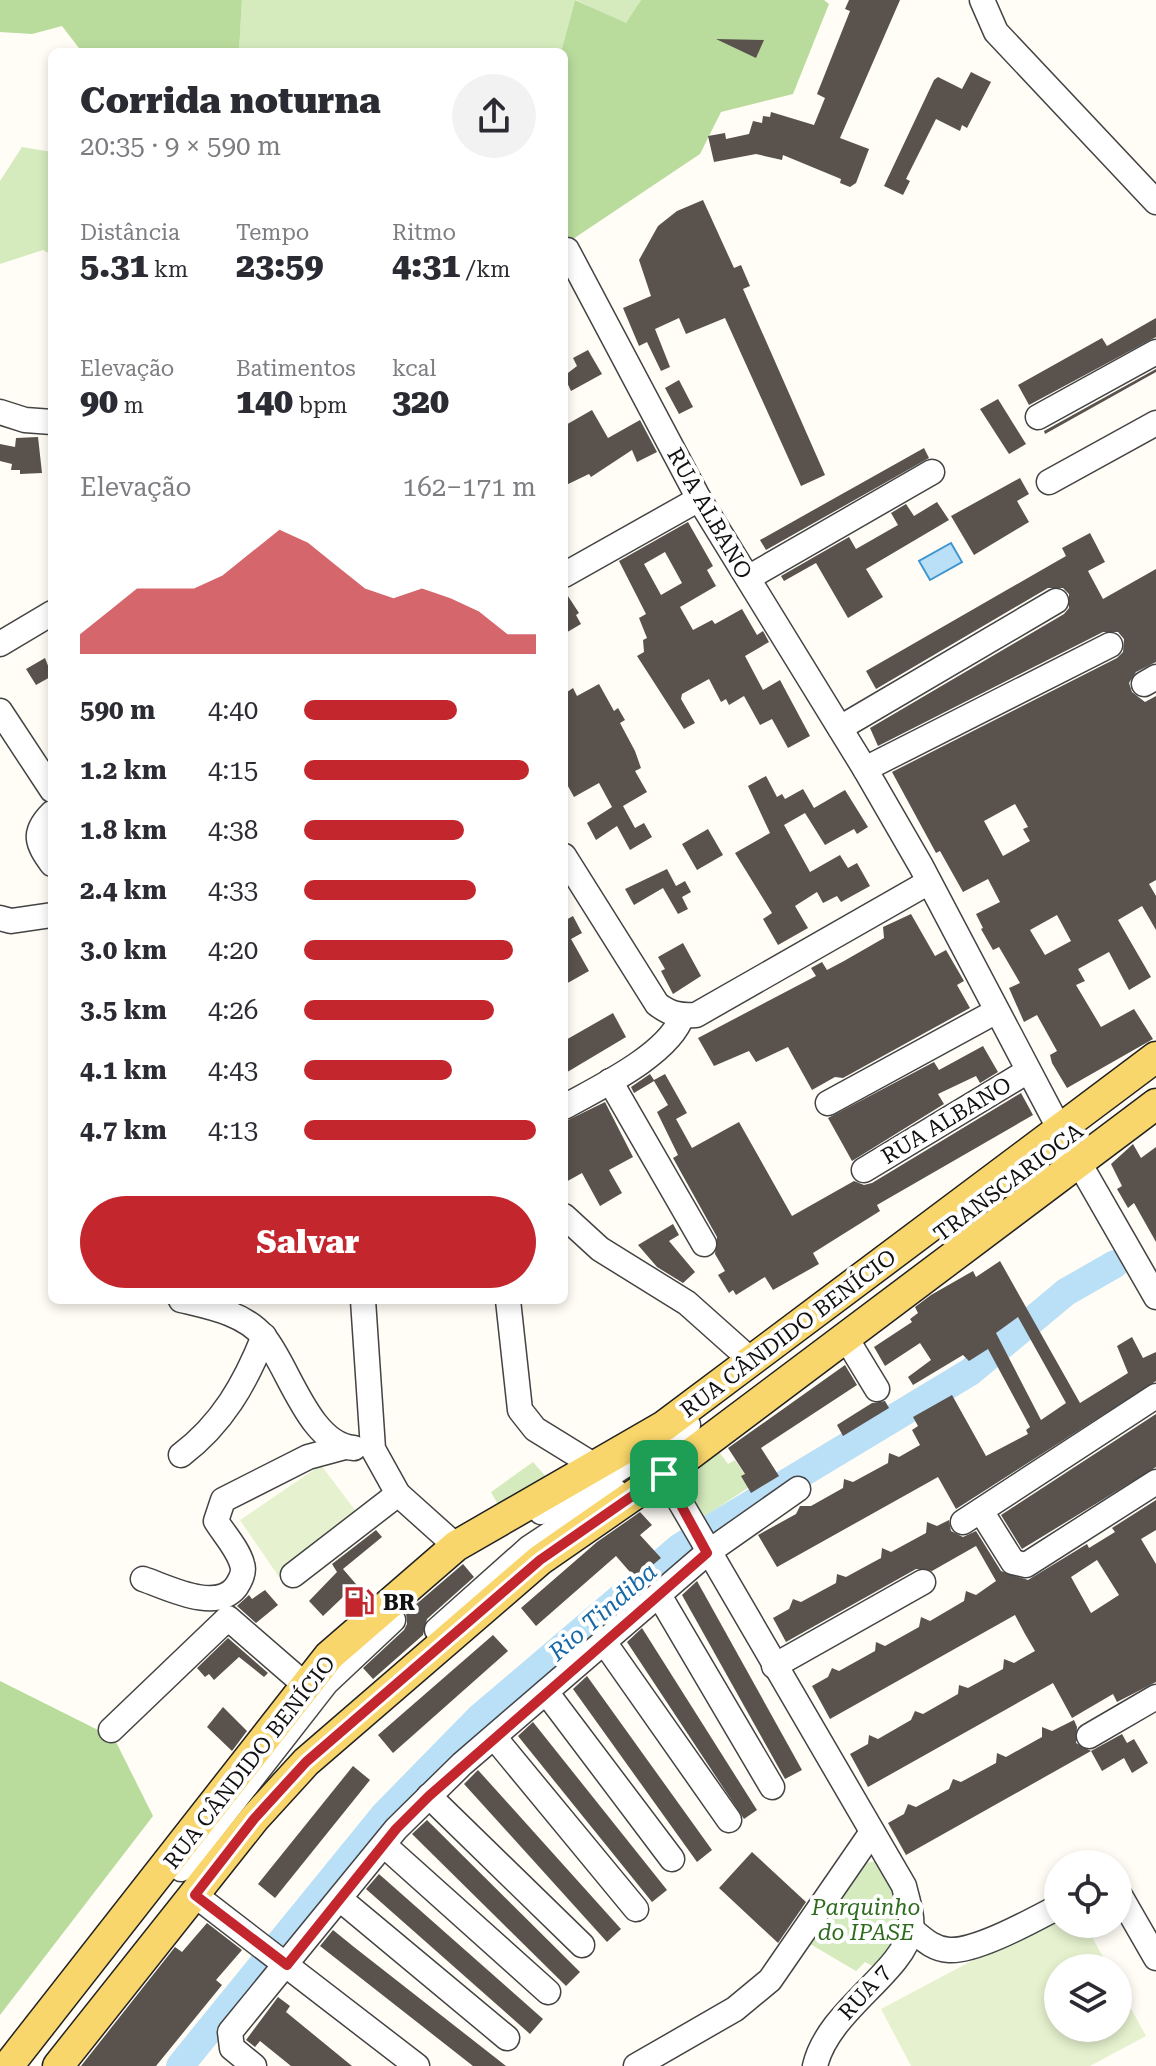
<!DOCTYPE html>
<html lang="pt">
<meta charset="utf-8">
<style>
:root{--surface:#fff;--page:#f2f2f3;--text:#2b2b33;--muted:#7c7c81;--accent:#c4262e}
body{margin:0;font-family:"Roboto Serif",serif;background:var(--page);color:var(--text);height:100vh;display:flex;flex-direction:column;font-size:30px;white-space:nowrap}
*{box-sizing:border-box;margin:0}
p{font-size:26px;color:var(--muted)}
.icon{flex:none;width:44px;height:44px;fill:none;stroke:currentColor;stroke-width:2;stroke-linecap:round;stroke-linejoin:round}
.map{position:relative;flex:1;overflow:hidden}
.panel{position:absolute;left:48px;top:48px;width:520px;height:1256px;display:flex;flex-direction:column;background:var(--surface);border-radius:12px;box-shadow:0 4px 12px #0003}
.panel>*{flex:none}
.buttons{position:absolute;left:1044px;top:1850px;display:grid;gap:16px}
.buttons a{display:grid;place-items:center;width:88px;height:88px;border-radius:50%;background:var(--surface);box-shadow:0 4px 12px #0003;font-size:40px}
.pin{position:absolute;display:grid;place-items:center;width:68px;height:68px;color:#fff;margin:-34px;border-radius:16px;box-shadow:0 4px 12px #0006}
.round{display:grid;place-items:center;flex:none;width:84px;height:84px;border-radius:42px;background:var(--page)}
.summary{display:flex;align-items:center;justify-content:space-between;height:136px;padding:0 32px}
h1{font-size:36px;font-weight:800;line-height:60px}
.figures{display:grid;grid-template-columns:repeat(3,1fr);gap:12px;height:136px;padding:8px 32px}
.figures div{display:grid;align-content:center}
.figures b{font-size:34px;font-weight:800}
.figures small{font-size:22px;font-weight:400}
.figures p{font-size:22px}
.chart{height:224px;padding:16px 32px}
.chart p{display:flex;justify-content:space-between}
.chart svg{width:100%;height:144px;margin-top:8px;fill:var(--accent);opacity:.7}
.action{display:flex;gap:16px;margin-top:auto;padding:16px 32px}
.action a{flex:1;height:92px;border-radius:48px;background:var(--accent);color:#fff;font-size:32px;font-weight:800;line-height:92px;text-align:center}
ul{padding:0 32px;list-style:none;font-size:26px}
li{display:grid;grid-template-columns:128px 96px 1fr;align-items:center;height:60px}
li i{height:20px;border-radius:10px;background:var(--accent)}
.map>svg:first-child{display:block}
.green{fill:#d5ebbd}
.forest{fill:#b9dc9c}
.pitch{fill:#e6f2cf}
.water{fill:#b9e0f7;stroke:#3f96cf;stroke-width:2}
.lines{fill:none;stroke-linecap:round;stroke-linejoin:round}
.river{stroke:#b9e0f7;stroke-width:28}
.building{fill:#5a524d;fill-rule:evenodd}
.minor-casing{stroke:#444;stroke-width:27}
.major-casing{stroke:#222;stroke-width:33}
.minor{stroke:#fff;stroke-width:24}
.major{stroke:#f9d66b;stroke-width:30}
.route-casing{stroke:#fff;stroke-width:16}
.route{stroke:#c4262e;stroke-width:10}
.labels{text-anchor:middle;stroke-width:8;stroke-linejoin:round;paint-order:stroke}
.street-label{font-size:22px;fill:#111;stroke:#fff}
.poi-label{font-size:22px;font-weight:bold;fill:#111;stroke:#fff;text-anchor:start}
.park-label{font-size:22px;font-style:italic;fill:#2f6b1f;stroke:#fff}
.water-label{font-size:24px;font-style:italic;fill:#1768a6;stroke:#fff}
</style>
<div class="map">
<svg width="1156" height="2066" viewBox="0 0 1156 2066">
<rect width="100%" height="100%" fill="#fffdf5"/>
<g class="green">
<polygon points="242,0 575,0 561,52 239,52"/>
<polygon points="576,0 641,0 626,24"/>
<polygon points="22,147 52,152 52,255 43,250 0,264 0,181"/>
<polygon points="717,1449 728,1464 735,1460 752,1485 701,1519 677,1474"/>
<polygon points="533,1462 548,1479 500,1508 491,1492"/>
<polygon points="882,1860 911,1929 883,1972 865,1962 856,1971 800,1938 861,1864"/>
</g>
<g class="forest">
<polygon points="0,0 242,0 239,52 82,52 62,26 32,34 0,32"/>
<polygon points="575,0 626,23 641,0 824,0 829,4 793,94 721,112 700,154 564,245 564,52 561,52"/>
<polygon points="0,1681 114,1738 153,1816 0,2015"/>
</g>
<g class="pitch">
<polygon points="321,1465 361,1518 281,1580 240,1520"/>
<polygon points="1058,1915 1058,1924 1085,1924 1109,1968 1058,1968 1058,2028 1118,2028 1118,1985 1146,2036 1090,2066 911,2066 881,2009"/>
</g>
<polygon class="water" points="951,543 962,562 930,580 919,561"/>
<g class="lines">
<polyline class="river" points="180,2066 384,1815 479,1718 680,1547 970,1372 1066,1292 1115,1264"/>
</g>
<g class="building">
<polygon points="849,0 900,0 840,138 869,149 856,183 850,187 840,183 841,179 783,155 782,160 756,154 714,162 708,136 725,133 726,139 749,134 753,121 762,123 763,116 770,117 771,112 814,125 825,98 817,94 850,11 845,9"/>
<polygon points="716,39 764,40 756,58"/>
<polygon points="971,72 991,82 967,128 962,125 960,131 936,119 906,179 910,181 903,195 884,186 934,80 938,77 962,89"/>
<polygon points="703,200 734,268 741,265 750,286 743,289 825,475 801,486 725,318 686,334 679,318 655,329 670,367 661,371 647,342 639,346 623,308 651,296 639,260 658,226 677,211"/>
<polygon points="1156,318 1156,337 1029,405 1018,385 1102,338 1107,346"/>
<polygon points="588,350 602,374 571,391 564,376 577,366 573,358"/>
<polygon points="1156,369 1156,372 1045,434 1044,431"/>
<polygon points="679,380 693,407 679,414 665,388"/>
<polygon points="998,399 1026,444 1009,454 980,409"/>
<polygon points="592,410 608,438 640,420 657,452 637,462 632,450 591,477 589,474 564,486 564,426"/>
<polygon points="38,437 42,473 20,474 20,470 11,470 12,464 0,461 0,444 15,447 16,438"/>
<polygon points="924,448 929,458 766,550 760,540"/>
<polygon points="1020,478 1029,494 1017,501 1029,522 974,555 951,516"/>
<polygon points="937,502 949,520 866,569 883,597 848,618 816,563 784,581 781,576 849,537 856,549 898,525 891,513 906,504 914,516"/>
<path d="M688 522 713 566 707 570 716 586 680 607 693 630 712 620 715 624 742 609 757 635 763 631 769 642 745 656 763 690 780 680 810 736 788 748 772 719 760 725 744 696 729 705 726 699 721 702 709 679 682 694 681 699 695 723 684 729 637 656 644 652 643 640 647 638 639 618 646 614 619 561ZM665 552 682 583 661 595 644 564Z"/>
<path d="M1090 533 1105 562 1088 571 1103 599 1156 569V662L1136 672 1129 683 1132 692 1145 702 1156 696V880L1149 884 1156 896V930L1142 906 1118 920 1151 977 1129 990 1109 952 1078 969 1085 981 1076 985 1101 1027 1134 1009 1153 1039 1067 1088 1052 1063 1050 1055 1057 1051 1037 1015 1024 1022 1009 988 1020 983 999 947 993 950 981 929 983 928 976 914 1000 902 988 879 963 892 940 851 936 853 892 772 1117 658 1123 652 1124 639 1118 632H1103L878 746 870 728 1064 614 1069 608V594L1063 588H1048L876 689 866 671 1066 556 1062 548ZM1015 804 1028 827 1023 829 1030 841 1003 856 984 821ZM1057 915 1071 941 1045 955 1030 930Z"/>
<polygon points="564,590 579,613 576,615 581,624 564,634"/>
<polygon points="45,658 52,676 36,685 26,669"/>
<polygon points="599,684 614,711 618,708 625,720 620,723 635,751 641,768 635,771 647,792 623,806 635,828 644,823 652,837 630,850 617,826 596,840 587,823 612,807 599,783 574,797 564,779 564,694 573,688 577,696"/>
<polygon points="766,776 777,797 782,794 785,799 803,789 814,808 845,790 868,827 857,834 854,829 825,845 805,813 784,825 810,872 840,855 848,868 857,863 870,886 841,902 837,896 823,903 817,892 795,906 808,928 778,945 763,919 772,913 735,853 770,833 748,786"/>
<polygon points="708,829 723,855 697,870 682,844"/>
<polygon points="667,869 676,886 685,881 691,892 682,897 688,909 678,914 663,888 634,905 625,889"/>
<polygon points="911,914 935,956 946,950 964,981 957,985 970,1008 843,1078 835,1077 812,1090 788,1047 756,1062 749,1051 714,1066 698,1038 816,976 811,968 822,962 827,970 844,961 884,938 883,927"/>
<polygon points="573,916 582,933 571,939 589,971 564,985 564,921"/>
<polygon points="683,943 701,976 673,994 661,971 665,969 658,957"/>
<polygon points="613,1013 626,1037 564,1074 564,1041"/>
<polygon points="983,1046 998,1072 980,1083 976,1076 938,1094 944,1104 852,1161 828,1118 934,1062 939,1070"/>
<polygon points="650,1074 654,1080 665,1074 687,1113 676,1119 692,1148 739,1122 792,1216 854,1181 864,1185 872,1183 1021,1093 1033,1115 877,1205 880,1211 813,1253 819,1264 773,1290 765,1277 736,1295 733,1290 729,1293 718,1275 725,1271 715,1254 717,1237 673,1158 678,1155 657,1112 668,1105 654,1081 634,1093 631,1087"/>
<polygon points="605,1102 633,1157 609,1170 622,1193 600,1206 582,1173 564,1183 564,1122"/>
<polygon points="1133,1144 1141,1158 1156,1147 1156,1242 1134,1203 1128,1208 1117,1189 1122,1186 1111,1164"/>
<polygon points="673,1224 679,1235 669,1241 695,1272 683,1283 657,1267 638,1245"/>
<path d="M1000 1261 1080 1403 1128 1373 1117 1346 1132 1337 1143 1358 1156 1352V1381L956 1509 938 1477 777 1567 758 1535 796 1514 800 1506H811L843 1488 844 1479 853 1482 888 1463 889 1453 899 1457 920 1445 912 1430 918 1426 913 1417 952 1395 986 1456 1028 1434 1026 1430 1030 1427 988 1349 969 1361 963 1355 913 1385 908 1377 931 1360 920 1343 885 1366 874 1347 912 1322 910 1319 918 1313 915 1307 931 1295 973 1271 976 1277ZM1018 1317 1066 1403 1041 1420 996 1333Z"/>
<polygon points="845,1365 857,1385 761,1448 779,1476 751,1493 741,1476 745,1474 728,1448"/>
<polygon points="885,1401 889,1408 843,1436 837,1425 872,1403"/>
<polygon points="1156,1414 1156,1467 1022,1549 1001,1515"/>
<path d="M1156 1500V1530L1141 1539 1156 1564V1682L1117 1702 1113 1694 1072 1718 1053 1683 868 1787 850 1754 868 1744 869 1735 878 1739 911 1720 915 1711 923 1714 958 1694 959 1685 968 1688 1003 1669 1004 1659 1014 1663 1035 1651 1025 1634 1015 1615 830 1719 812 1686 828 1677 832 1668 839 1671 875 1651 876 1642 885 1646 919 1627 921 1617 930 1621 964 1601 966 1591 976 1595 996 1581 976 1546 932 1571 916 1569 786 1642 773 1618 789 1609 793 1599 801 1602 836 1583 837 1574 846 1577 881 1558 882 1548 891 1552 926 1533 927 1522 937 1526 949 1520 951 1531 963 1537 976 1531 1001 1571 1028 1580 1087 1544 1089 1548 1115 1532 1112 1528ZM1097 1560 1119 1595 1091 1613 1071 1577Z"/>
<polygon points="640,1512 652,1525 640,1535 661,1558 636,1579 616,1556 536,1626 521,1608 597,1542"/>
<polygon points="376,1530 382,1537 343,1569 368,1598 354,1610 343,1597 323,1616 309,1601 337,1572 332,1564"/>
<polygon points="463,1564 474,1577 427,1619 423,1635 373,1679 363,1668 404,1630 407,1624 406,1613"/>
<polygon points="697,1581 802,1770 785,1779 682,1595"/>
<polygon points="265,1590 278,1605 256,1623 237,1606 249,1595 252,1599"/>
<polygon points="642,1628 757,1810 744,1819 627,1642"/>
<polygon points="493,1635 508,1651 393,1753 378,1735"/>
<polygon points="228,1638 268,1673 264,1677 239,1657 214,1680 209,1674 205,1677 197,1668"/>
<polygon points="587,1676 712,1850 697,1862 573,1689"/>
<polygon points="223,1707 247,1731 232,1751 207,1727"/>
<polygon points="1074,1720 1077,1727 1076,1743 1091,1751 906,1855 888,1823 904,1814 908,1804 916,1807 949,1789 953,1779 961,1782 996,1763 997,1753 1006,1757 1042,1737 1042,1727 1052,1731"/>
<polygon points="533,1722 667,1890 652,1902 518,1736"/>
<polygon points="1122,1734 1127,1743 1134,1739 1148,1763 1132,1773 1124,1758 1102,1771 1091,1751"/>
<polygon points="353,1766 370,1780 275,1898 258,1884"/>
<polygon points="478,1770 621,1929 607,1942 464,1784"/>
<polygon points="427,1820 580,1972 566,1986 412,1834"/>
<polygon points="752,1852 806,1902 778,1943 719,1888"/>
<polygon points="379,1874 543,2019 530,2034 366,1889"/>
<polygon points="207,1923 242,1950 216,1980 222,1985 156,2066 81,2066 175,1947 182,1952"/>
<polygon points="333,1930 354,1947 506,2066 473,2066 320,1946"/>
<polygon points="278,1997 290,2006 286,2012 352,2066 291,2066 260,2041 255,2047 246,2040"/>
</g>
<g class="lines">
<defs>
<g id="minor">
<polyline points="982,0 996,32 1156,202"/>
<polyline points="567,250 699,499 865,769 921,866 1059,1128"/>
<polyline points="0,412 25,420 52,422"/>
<polyline points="1038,417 1156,352"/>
<polyline points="1049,482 1156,423"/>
<polyline points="564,575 699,499"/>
<polyline points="748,578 932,472"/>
<polyline points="0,644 52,613"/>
<polyline points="1144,684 1156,677"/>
<polyline points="0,711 52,790"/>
<polyline points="840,728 1056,601"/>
<polyline points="865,769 1110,645"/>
<path d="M52 813C32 833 37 843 52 864"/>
<path d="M564 856 657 1004C670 1014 679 1016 696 1015L929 882"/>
<polyline points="0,918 11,921 52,915"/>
<polyline points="610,1081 704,1244"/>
<polyline points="828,1103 995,1012"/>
<path d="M564 1107C598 1088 670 1054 682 1016"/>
<polyline points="1038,1145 1062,1149 1078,1161 1156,1297"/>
<polyline points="864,1170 1028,1071"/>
<polyline points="564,1216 600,1249 687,1303 752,1361"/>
<path d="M181 1300C210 1307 244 1313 264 1337 288 1365 309 1445 354 1448"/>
<polyline points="363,1300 373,1449 398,1494 456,1546"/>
<polyline points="508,1300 520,1410 535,1429 595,1466"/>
<polyline points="846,1338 877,1389"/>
<path d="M181 1455C222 1424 245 1384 264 1336"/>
<path d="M654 1462 664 1474 904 1886C907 1899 913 1916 911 1929 903 1973 828 2010 815 2066"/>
<polyline points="981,1511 1013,1562 1026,1565 1156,1482"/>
<polyline points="541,1512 591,1487 688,1425"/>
<polyline points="963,1522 1156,1396"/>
<polyline points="293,1575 398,1494"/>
<path d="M143 1579C167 1587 216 1613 236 1587 240 1581 245 1572 242 1564 238 1549 224 1534 216 1521L223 1500 308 1457 345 1447"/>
<polyline points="659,1595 772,1787"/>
<polyline points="437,1630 529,1548 615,1491"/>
<polyline points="604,1642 729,1820"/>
<polyline points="774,1666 923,1582"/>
<polyline points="546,1692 672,1859"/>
<polyline points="111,1730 228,1618 304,1684"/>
<polyline points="1089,1736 1156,1697"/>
<polyline points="494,1737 636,1909"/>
<polyline points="429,1796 582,1945"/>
<polyline points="384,1845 548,1992"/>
<polyline points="181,1869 326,1683 393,1620"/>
<polyline points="1118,1892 1156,1958"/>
<polyline points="195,1895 417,2066"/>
<polyline points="340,1899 507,2038"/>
<path d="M911 1929C923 1939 933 1949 949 1950 976 1952 1033 1920 1058 1907"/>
<polyline points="254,2066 232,2048 230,2032 396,1829 462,1764 707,1553 798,1489"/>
<polyline points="636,2066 735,2009 770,1980 872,1832"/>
</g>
<g id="major">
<polyline points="8,2066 329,1656 456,1546 664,1426 1156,1057"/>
<polyline points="58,2066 254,1819 306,1762 540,1560 664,1474 1156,1104"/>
</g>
</defs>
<use href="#minor" class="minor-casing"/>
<use href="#major" class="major-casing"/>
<use href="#minor" class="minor"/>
<use href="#major" class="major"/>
</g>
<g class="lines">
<defs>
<polygon id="route" points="664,1474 707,1553 429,1796 396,1829 287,1965 195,1895 254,1819 306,1762 540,1560"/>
</defs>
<use href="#route" class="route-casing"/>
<use href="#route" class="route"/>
</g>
<defs>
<symbol id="fuel-bare" viewBox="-9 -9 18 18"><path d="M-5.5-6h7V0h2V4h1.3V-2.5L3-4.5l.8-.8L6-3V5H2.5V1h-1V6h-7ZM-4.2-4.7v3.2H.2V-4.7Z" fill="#c4262e" stroke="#fff" stroke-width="2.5" paint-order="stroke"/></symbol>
</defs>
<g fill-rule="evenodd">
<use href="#fuel-bare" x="337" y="1580" width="44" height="44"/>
</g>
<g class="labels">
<g class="street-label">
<text transform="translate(710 513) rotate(60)" y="8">RUA ALBANO</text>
<text transform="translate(946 1120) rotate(-31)" y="8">RUA ALBANO</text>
<text transform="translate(1008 1182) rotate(-37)" y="8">TRANSCARIOCA</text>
<text transform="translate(788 1333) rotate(-37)" y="8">RUA CÂNDIDO BENÍCIO</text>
<text transform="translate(249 1762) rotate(-52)" y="8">RUA CÂNDIDO BENÍCIO</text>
<text transform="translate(864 1992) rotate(-48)" y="8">RUA 7</text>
</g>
<g class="poi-label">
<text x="383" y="1610">BR</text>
</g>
<g class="park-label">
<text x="866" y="1915">Parquinho<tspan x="866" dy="25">do IPASE</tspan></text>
</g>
<g class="water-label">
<text transform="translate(603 1612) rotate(-41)" y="8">Rio Tindiba</text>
</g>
</g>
</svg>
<div class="buttons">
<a><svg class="icon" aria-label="locate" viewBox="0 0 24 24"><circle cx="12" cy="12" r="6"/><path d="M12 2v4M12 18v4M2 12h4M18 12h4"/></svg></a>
<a><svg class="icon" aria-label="layers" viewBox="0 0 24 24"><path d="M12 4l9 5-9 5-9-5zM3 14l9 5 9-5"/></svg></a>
</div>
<div class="pin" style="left:664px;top:1474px;background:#1e9e55"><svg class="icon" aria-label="arrive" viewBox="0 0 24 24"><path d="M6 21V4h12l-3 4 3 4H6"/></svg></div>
<section class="panel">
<div class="summary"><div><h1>Corrida noturna</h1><p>20:35 · 9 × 590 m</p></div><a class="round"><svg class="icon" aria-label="share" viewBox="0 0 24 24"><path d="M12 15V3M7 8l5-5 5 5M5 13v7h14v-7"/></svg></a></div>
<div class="figures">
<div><p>Distância</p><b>5.31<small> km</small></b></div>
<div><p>Tempo</p><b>23:59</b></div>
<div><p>Ritmo</p><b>4:31<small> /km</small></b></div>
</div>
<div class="figures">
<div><p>Elevação</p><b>90<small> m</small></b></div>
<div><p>Batimentos</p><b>140<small> bpm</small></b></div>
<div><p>kcal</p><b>320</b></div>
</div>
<div class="chart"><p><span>Elevação</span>162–171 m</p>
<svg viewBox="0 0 160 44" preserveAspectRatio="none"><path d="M0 44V38L10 31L20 24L30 24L40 24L50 20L60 13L70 6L80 10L90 17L100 24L110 27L120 24L130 27L140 31L150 38L160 38V44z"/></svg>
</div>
<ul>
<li><b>590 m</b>4:40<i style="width:66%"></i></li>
<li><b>1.2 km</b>4:15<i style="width:97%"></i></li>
<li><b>1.8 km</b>4:38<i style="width:69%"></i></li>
<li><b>2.4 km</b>4:33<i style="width:74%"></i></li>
<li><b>3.0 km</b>4:20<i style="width:90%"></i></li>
<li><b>3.5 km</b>4:26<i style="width:82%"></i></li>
<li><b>4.1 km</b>4:43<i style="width:64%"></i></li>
<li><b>4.7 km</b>4:13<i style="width:100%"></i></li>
</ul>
<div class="action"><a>Salvar</a></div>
</section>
</div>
